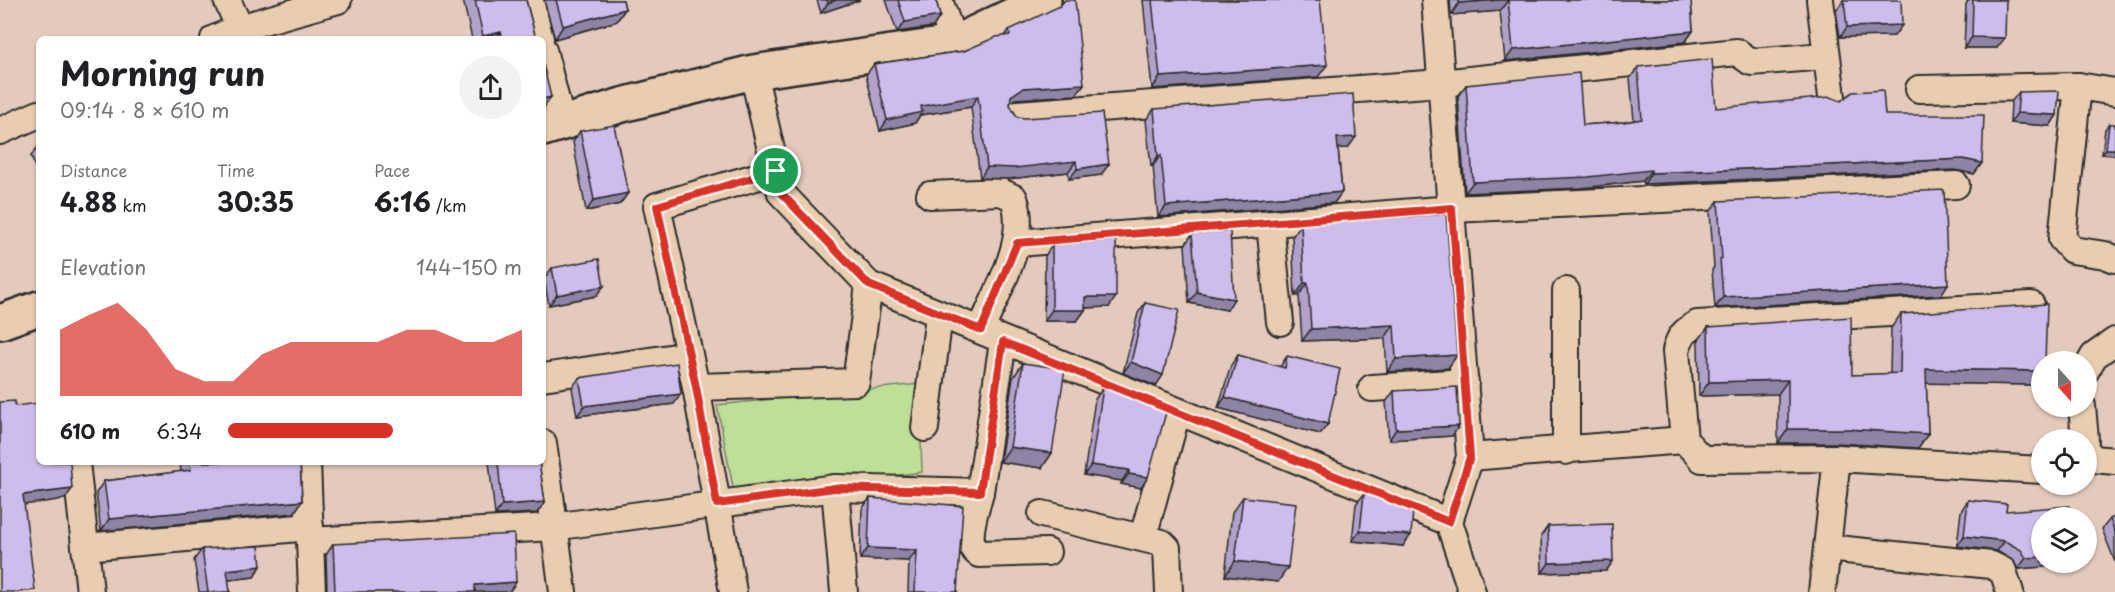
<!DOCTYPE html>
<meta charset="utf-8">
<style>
:root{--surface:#fff;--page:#f2f2f2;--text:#202124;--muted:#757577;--accent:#d93025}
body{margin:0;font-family:"Playpen Sans",sans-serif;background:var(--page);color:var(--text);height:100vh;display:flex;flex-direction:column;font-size:22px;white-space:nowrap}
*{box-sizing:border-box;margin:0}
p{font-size:20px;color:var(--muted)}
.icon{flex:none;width:33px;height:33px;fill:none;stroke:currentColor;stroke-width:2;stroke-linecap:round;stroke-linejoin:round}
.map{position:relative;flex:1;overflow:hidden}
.details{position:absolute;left:36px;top:36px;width:510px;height:429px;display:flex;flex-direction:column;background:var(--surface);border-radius:9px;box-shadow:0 2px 4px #0004}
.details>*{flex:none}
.needle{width:39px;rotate:159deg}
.buttons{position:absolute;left:2031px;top:351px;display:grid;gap:12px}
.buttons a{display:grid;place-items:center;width:66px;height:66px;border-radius:50%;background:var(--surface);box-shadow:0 2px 4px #0004;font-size:30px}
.pin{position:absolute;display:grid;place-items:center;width:51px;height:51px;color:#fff;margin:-26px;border:3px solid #fff;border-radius:50%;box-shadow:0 2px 6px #0007}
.round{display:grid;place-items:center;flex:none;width:63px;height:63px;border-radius:32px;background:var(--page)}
.headline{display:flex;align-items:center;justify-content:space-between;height:102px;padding:0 24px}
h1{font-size:33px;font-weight:700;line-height:45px}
.figures{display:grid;grid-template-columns:repeat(3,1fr);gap:9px;height:102px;padding:6px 24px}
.figures div{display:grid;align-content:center}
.figures b{font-size:26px;font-weight:700}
.figures small{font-size:16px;font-weight:400}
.figures p{font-size:16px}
.chart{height:168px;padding:12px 24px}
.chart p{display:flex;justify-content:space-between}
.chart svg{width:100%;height:108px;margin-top:6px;fill:var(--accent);opacity:.7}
ul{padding:0 24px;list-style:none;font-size:20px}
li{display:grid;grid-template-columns:96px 72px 1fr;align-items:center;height:45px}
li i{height:15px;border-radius:8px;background:var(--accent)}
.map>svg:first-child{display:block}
.green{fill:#bedf98;stroke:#748562;stroke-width:1.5}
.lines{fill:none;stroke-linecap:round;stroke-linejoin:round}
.street-casing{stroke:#2b2b2b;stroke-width:30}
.secondary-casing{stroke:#2b2b2b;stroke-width:38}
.street{stroke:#e9cdb0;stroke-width:26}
.secondary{stroke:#e9cdb0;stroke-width:33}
.wall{fill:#b1a2cc;stroke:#2b2b2b;stroke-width:1.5}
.shaded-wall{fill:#9084a6;stroke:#2b2b2b;stroke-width:1.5}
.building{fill:#cebced;stroke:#2b2b2b;stroke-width:1.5}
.route-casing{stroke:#fff;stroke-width:12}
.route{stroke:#d93025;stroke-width:8}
</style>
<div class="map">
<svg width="2115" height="592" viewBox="0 0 2115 592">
<rect width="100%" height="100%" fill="#e4cabc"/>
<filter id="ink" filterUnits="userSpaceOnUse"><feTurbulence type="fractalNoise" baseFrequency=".0167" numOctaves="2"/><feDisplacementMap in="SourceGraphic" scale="12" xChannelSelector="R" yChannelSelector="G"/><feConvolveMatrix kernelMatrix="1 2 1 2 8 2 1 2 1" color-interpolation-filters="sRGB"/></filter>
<g filter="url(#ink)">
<polygon class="green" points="919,384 922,472 735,497 717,405"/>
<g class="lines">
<defs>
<g id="street">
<polyline points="227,0 245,39"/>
<polyline points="530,0 540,39"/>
<polyline points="939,0 954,43"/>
<polyline points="1435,0 1470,457 1449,522"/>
<polyline points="1820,0 1832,97"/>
<polyline points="214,39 239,28 338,0"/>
<polyline points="543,50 562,124"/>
<polyline points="753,72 781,193 869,285 1449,522 1472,592"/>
<polyline points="2078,86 2062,239 2072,250 2105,255 2115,259"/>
<polyline points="1919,89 2078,86 2115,92"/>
<polyline points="1017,114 1441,83 1737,52 1751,62 1826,56"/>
<polyline points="0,131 39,114"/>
<path d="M930 195 1001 192 1014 198C1029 241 997 290 981 330"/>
<polyline points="1270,224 1280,322"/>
<polyline points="1017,243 1452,209 1956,185"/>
<polyline points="1566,291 1566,451"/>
<polyline points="2086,370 2094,356 2115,341"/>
<polyline points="543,377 689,355"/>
<polyline points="696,387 856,382 869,285"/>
<polyline points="1372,388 1465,382"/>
<polyline points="2082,406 2085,440"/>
<polyline points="925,428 939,315"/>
<path d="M1684 440 1676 351C1679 337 1684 331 1697 324L2031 305"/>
<polyline points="543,443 563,592"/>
<polyline points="2086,450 2093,459 2115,461"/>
<polyline points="1470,457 1684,440 1702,459 1837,458 2042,470"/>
<polyline points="76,462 90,592"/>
<polyline points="307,462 312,592"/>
<polyline points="835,488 844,592"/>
<path d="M980 492C976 509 962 544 979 554L1047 552"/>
<polyline points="1042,514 1162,543 1167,548 1169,592"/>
<polyline points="1143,537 1177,412"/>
<polyline points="310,541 553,527 835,488 980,492 1003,342"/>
<polyline points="85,547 310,527"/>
<polyline points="1827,548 1991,565 2003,571 2010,592"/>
<polyline points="733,592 696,387 657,206 776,171"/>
<polyline points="1822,592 1837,458"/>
</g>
<g id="secondary">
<polyline points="543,129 622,105 753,72 954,43 1044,0"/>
<polyline points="0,322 39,308"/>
</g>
</defs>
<use href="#street" class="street-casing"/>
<use href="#secondary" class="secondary-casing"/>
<use href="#street" class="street"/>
<use href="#secondary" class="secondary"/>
</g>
<g class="wall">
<polygon points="463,0 526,0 536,39 472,39"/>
<polygon points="544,0 623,0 625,9 617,21 555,39"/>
<polygon points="817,0 860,0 821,13"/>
<polygon points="886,0 936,0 940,16 933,27 897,32"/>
<polygon points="1143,0 1320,0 1318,77 1152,89"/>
<polygon points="1450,0 1691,0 1693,31 1685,42 1505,61 1500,11 1451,15"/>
<polygon points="1844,0 1902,25 1894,36 1840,37 1836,10"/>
<polygon points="1969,0 2006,0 1997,48 1964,48 1966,4"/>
<polygon points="1009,30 1084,84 1076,95 1015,99 1010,103 1010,105 1017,117 1101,175 1069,179 1068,172 1008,179 980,178 971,107 920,115 915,123 880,131 866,75 874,64 964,51 1005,36"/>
<polygon points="1638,67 1716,108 1885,115 1982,163 1974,174 1955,170 1644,184 1643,181 1581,188 1465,193 1458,96 1466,85 1583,125 1624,122 1634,120 1630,78"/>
<polygon points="2019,92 2057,115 2050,126 2010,123 2011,102"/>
<polygon points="1154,109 1348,148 1338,148 1342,192 1334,203 1158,217 1153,166 1151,166 1146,120"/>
<polygon points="2109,124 2115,155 2102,154 2105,129"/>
<polygon points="580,131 628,193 620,204 586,211 573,142"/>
<polygon points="39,145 39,178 31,156"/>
<polygon points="1718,201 1941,295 1715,308 1712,270 1714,267 1710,212"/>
<polygon points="1301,224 1457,355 1448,368 1387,372 1385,338 1302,341 1299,295 1295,296 1292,237"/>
<polygon points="1192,234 1227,310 1189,303 1185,245"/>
<polygon points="1052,245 1109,307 1085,308 1085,310 1077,321 1044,321 1045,256"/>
<polygon points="552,268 596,296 549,305 544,279"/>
<polygon points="1145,303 1156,386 1123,373 1138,313"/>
<polygon points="1901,314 2042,362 2042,376 2035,385 1926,383 1928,434 1918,448 1837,443 1778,443 1778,394 1699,396 1698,341 1708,327 1852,375 1890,374 1891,328"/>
<polygon points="1238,355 1280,367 1287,356 1328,424 1320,434 1218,408 1231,365"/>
<polygon points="1023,363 1052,453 1042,468 1000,462 1013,378"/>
<polygon points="579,378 674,404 577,416 572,388"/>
<polygon points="1103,388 1148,477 1141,488 1121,484 1122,481 1084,475 1095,399"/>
<polygon points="1394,391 1459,426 1452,436 1389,440 1386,402"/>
<polygon points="180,462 300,462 302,501 294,513 101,531 96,493 104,481 181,472"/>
<polygon points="489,462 539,462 545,502 537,513 495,515"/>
<polygon points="1364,494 1403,546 1352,541 1356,504"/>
<polygon points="1243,497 1288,567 1278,582 1225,576 1232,512"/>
<polygon points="870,498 957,592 908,592 909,561 860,559 862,509"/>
<polygon points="1968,500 2006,511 2042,562 2067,562 2065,565 2018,569 2014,561 1997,551 1957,546 1961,511"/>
<polygon points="2115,517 2115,562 2102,529 2110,519"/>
<polygon points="1548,526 1613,561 1606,571 1542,573 1541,536"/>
<polygon points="333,544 516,582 509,592 327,592 326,555"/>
<polygon points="202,549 261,566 254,577 228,580 230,592 199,592 194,560"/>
</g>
<g class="shaded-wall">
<polygon points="836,0 860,0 821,13 828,3"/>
<polygon points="1498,0 1508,0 1500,11 1451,15 1459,3"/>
<polygon points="625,9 617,21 555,39 563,26"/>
<polygon points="940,16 933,27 897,32 905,22"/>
<polygon points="1902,25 1894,36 1840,37 1847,27"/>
<polygon points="1693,31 1685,42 1505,61 1513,50"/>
<polygon points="501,32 496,39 480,39 483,36"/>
<polygon points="1972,37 2005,38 1997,48 1964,48"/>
<polygon points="1327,65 1318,77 1152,89 1160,77"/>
<polygon points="1084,84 1076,95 1015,99 1004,107 1011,96 1023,88"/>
<polygon points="978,96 971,107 920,115 915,123 880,131 887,120 921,106"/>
<polygon points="551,97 543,109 543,99"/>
<polygon points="2017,113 2057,115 2050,126 2010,123"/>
<polygon points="1356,137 1348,148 1329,149 1337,138"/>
<polygon points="2106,149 2115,149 2115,155 2102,154"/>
<polygon points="1161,155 1153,166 1151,166 1158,156"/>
<polygon points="1963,159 1982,163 1974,174 1955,170 1644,184 1651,173"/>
<polygon points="1076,161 1068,172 1008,179 980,178 987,167"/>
<polygon points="1109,164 1101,175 1069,179 1077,169"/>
<polygon points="1651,170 1643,181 1581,188 1465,193 1473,182"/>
<polygon points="1342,192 1334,203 1158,217 1166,206"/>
<polygon points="628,193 620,204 586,211 594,200"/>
<polygon points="1304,283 1308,283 1299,295 1295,296"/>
<polygon points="1948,284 1941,295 1715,308 1723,297"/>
<polygon points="604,286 596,296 549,305 557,295"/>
<polygon points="1197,292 1234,299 1227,310 1189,303"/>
<polygon points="1085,297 1116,297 1109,307 1078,308"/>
<polygon points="1052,310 1085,310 1077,321 1044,321"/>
<polygon points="1394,325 1385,338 1302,341 1311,329"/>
<polygon points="1457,355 1448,368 1387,372 1396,359"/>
<polygon points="1131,362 1163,375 1156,386 1123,373"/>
<polygon points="1926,369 2042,371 2042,376 2035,385 1916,383"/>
<polygon points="1788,380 1778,394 1699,396 1709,382"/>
<polygon points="681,394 674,404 577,416 584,406"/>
<polygon points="1225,397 1328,424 1320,434 1218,408"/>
<polygon points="1459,426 1452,436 1389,440 1396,429"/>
<polygon points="1788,429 1847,429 1928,434 1918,448 1837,443 1778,443"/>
<polygon points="1010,447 1052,453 1042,468 1000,462"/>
<polygon points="1091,465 1129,470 1122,481 1084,475"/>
<polygon points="1129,474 1148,477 1141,488 1121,484"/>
<polygon points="72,489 65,499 16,506 23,495"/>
<polygon points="302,501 294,513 101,531 109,519"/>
<polygon points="545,502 537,513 495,515 502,505"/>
<polygon points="1360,531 1411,535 1403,546 1352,541"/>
<polygon points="1964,536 2005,541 1997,551 1957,546"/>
<polygon points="868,548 917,550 909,561 860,559"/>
<polygon points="2042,557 2042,562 2067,562 2065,565 2018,569 2026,558"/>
<polygon points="1235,561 1288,567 1278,582 1225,576"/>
<polygon points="1613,561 1606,571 1542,573 1549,563"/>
<polygon points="261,566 254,577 220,581 227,570"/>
<polygon points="516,582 509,592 468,592 475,585"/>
</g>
<g class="building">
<polygon points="475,0 526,0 536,39 503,39 501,32 483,36"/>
<polygon points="556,0 623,0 625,9 563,26"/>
<polygon points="827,0 836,0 828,3"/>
<polygon points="898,0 936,0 940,16 905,22"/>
<polygon points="1065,0 1075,0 1084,84 1023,88 1011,96 1010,105 1017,117 1025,118 1102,113 1109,164 1077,169 1076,161 1015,168 987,167 978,96 921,106 922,112 887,120 874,64 964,51 996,37 1010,35 1009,30 1060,6"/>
<polygon points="1152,0 1320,0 1327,65 1160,77"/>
<polygon points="1459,0 1498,0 1459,3"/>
<polygon points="1508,0 1691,0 1693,31 1513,50"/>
<polygon points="1844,0 1901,0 1902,25 1847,27"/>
<polygon points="1973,0 2006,0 2005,38 1972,37"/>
<polygon points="1712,59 1716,108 1830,97 1841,101 1853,92 1883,90 1885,115 1984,115 1982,163 1963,159 1651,173 1651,170 1588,177 1473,182 1466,85 1579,73 1583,125 1624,122 1642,119 1638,67"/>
<polygon points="543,64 551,97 543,99"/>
<polygon points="2059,91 2057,115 2017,113 2019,92"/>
<polygon points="1353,94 1356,137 1337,138 1342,192 1166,206 1161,155 1158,156 1154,109"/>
<polygon points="2109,124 2115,124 2115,149 2106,149"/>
<polygon points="614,125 628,193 594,200 580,131"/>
<polygon points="1944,190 1948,284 1723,297 1720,259 1722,259 1718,201"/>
<polygon points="1446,214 1457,355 1396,359 1394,325 1311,329 1308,283 1304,283 1301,224"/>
<polygon points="1230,231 1234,299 1197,292 1192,234"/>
<polygon points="1116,240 1116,297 1085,297 1085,310 1052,310 1052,245"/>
<polygon points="599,259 604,286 557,295 552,268"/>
<polygon points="1145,303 1179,310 1163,375 1131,362"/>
<polygon points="2047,304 2045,362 2042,362 2042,371 1926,369 1928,434 1847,429 1788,429 1788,380 1709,382 1708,327 1851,317 1852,375 1900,373 1901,314"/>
<polygon points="1238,355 1285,368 1287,356 1340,369 1328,424 1225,397"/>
<polygon points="677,363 681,394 584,406 579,378"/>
<polygon points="1023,363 1065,369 1052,453 1010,447"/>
<polygon points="1457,387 1459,426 1396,429 1394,391"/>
<polygon points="1103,388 1123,391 1167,409 1148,477 1129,474 1129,470 1091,465"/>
<polygon points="15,401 15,406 39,403 39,462 70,462 72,489 23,495 35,590 20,592 0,592 0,402"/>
<polygon points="190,462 300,462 302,501 109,519 104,481 191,470"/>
<polygon points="498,462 539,462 545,502 502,505"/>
<polygon points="1364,494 1377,495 1413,510 1411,535 1360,531"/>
<polygon points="1243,497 1296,503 1288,567 1235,561"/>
<polygon points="870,498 963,506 957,592 915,592 917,550 868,548"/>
<polygon points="1968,500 2007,504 2006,511 2069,506 2070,518 2042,518 2042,557 2026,558 2021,550 2005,541 1964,536"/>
<polygon points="2115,517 2115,532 2110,519"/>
<polygon points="1612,524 1613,561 1549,563 1548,526"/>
<polygon points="514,534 516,582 475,585 475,592 335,592 333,544"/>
<polygon points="259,546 261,566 227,570 230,592 208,592 202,549"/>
</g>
</g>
<g class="lines" filter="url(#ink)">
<defs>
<polygon id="route" points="776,171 781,193 869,285 981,330 1017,243 1452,208 1470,457 1449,522 1003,342 980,492 835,488 717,504 696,387 657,206"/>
</defs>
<use href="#route" class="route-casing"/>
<use href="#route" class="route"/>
</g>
</svg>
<div class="buttons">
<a><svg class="needle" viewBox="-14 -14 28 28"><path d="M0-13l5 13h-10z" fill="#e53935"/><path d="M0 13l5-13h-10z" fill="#757577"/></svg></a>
<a><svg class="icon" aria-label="locate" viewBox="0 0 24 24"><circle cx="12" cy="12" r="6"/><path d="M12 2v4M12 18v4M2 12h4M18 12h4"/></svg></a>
<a><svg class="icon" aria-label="layers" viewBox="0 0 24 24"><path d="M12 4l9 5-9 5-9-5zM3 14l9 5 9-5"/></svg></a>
</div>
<div class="pin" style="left:776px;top:171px;background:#1e9e55"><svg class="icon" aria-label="arrive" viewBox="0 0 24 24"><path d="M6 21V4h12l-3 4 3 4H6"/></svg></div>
<section class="details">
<div class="headline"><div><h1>Morning run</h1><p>09:14 · 8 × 610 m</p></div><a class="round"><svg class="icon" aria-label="share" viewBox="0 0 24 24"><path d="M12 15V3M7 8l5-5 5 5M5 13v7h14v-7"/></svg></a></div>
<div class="figures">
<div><p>Distance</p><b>4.88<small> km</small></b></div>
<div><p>Time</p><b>30:35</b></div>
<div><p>Pace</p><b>6:16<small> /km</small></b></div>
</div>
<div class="chart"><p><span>Elevation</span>144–150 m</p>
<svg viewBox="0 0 160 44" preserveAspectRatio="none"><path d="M0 44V17L10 11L20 6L30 17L40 33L50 38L60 38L70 27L80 22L90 22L100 22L110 22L120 17L130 17L140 22L150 22L160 17V44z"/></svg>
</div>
<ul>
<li><b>610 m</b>6:34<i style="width:56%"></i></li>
</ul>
</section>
</div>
